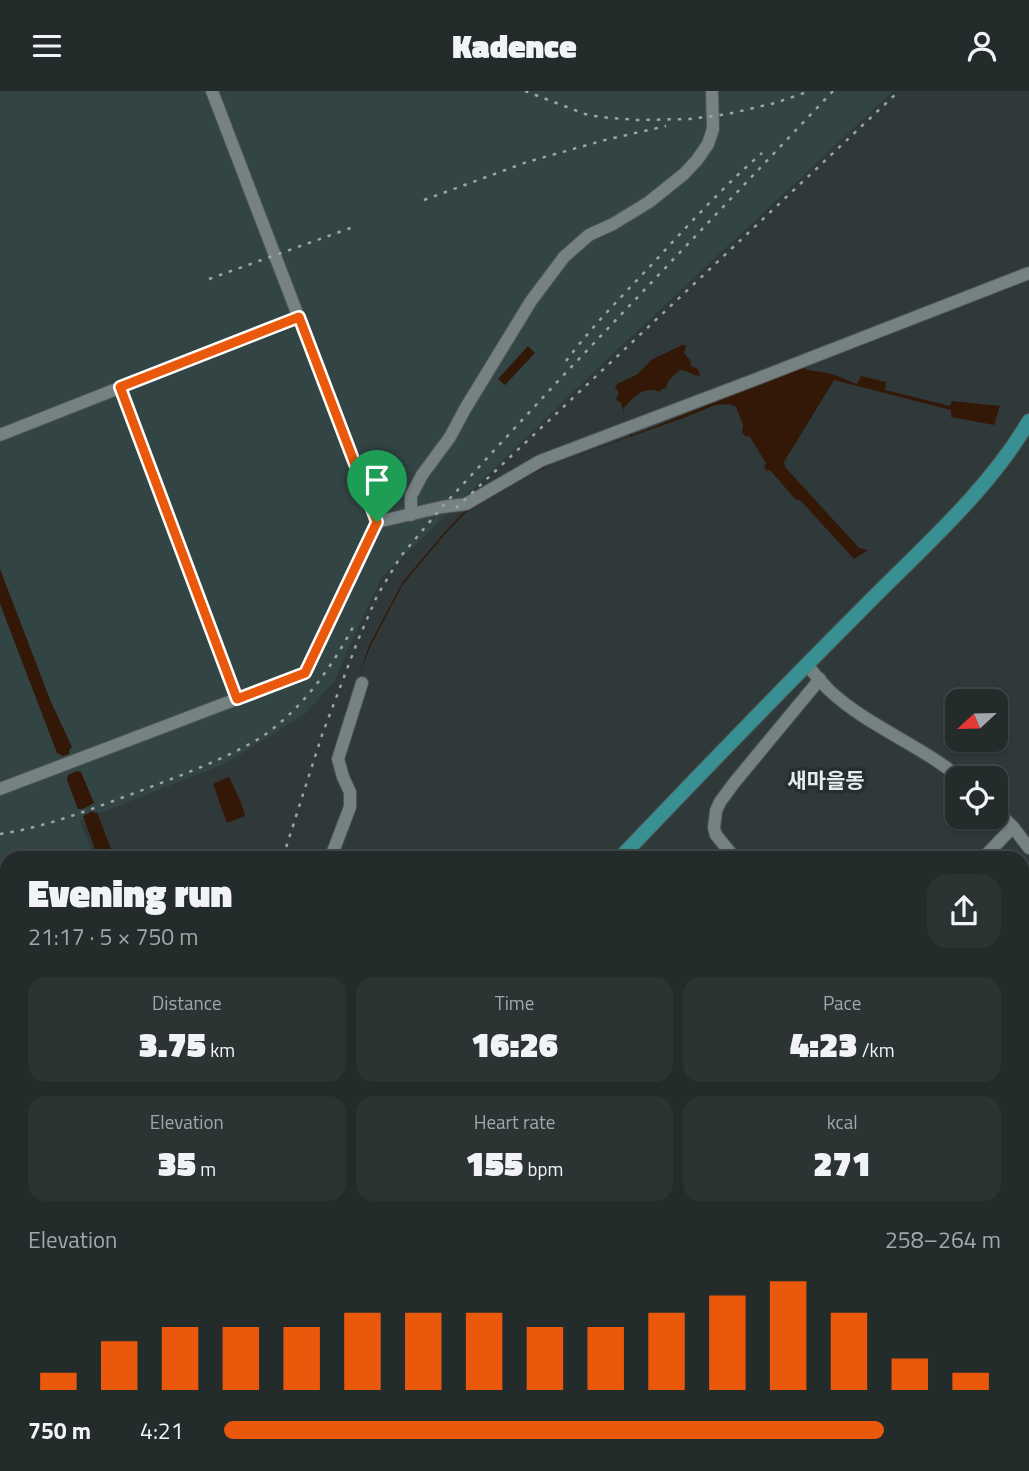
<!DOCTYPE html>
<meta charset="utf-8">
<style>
:root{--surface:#232b2b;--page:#2b3333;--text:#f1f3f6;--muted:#a3a7a9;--line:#404747;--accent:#ea580c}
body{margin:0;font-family:"Titillium Web","Noto Sans KR",sans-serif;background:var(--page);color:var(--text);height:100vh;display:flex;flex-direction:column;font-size:26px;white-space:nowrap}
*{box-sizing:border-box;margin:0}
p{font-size:23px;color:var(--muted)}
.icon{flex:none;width:38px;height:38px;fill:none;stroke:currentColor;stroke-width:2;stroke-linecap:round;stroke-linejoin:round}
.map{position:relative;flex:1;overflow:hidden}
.panel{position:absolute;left:0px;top:760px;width:1029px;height:621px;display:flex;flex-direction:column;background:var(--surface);border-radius:21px 21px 0 0;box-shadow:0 2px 5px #0004,0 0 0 2px var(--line)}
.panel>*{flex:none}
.needle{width:46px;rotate:248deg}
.fabs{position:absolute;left:945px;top:598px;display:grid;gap:14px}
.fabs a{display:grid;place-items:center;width:63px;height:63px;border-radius:14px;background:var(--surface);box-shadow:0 2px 5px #0004,0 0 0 2px var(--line);font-size:35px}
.pin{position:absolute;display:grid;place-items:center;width:60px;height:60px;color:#fff;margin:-72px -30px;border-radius:50% 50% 50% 0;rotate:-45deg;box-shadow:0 0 7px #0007}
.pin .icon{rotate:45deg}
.round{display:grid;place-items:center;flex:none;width:74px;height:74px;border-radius:21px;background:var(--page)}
.head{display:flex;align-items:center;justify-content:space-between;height:119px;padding:0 28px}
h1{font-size:38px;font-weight:800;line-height:52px}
.metrics{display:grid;grid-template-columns:repeat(3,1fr);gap:10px;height:119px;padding:7px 28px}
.metrics div{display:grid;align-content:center;border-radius:18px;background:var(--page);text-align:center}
.metrics b{font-size:35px;font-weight:800}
.metrics small{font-size:19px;font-weight:400}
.metrics p{font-size:19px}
.chart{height:196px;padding:14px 28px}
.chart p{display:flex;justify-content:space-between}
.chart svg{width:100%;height:126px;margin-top:7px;stroke:var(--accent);stroke-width:6}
ul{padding:0 28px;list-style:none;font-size:23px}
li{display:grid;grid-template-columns:112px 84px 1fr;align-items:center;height:52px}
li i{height:18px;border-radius:9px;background:var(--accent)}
header{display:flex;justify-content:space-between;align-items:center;height:91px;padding:0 28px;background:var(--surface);font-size:32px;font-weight:800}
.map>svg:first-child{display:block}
.built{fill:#334445}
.water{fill:#331807}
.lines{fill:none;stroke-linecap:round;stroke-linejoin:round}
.stream{stroke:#331807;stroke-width:2.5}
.minor-casing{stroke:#4d5555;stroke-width:14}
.major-casing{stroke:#4d5555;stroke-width:16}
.minor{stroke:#768182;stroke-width:12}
.major{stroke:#389093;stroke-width:14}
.rail{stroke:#9ca4a4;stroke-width:2.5;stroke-dasharray:3.5 7;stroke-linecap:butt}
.route-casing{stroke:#fff;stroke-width:14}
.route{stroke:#ea580c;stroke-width:9}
.labels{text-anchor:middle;stroke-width:7;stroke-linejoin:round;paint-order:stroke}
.quarter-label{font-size:21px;font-weight:bold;fill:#e6ecec;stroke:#252f2f}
</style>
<header><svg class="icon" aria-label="menu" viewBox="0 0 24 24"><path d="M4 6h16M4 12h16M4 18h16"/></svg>Kadence<svg class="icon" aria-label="person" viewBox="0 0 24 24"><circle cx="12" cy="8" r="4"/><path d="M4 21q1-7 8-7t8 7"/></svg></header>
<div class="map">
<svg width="1029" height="1380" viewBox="0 0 1029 1380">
<rect width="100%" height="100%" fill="#2f3939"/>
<polygon class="built" points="0,0 893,0 603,272 381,487 353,547 335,589 306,622 272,644 224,673 80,730 94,766 7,766 7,846 0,848"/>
<g class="water">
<path d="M682 254H686L684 262 690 269 691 275 698 278 700 285C693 285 688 279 680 279L669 289 665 298H662L660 301C642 294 633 307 623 318L626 333 621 312 616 309 619 301 615 297 617 293 638 283 651 269Z"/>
<polygon points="528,255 535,262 505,294 498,288"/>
<path d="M803 277C812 281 819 280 828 282 838 284 847 290 857 293L861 285 886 291 885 299 950 315 952 310 1000 315 994 334 951 326V319L834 289 784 371 785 376 859 457 868 459 854 468 800 409H796L770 379 767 380 764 377 766 372 750 346 745 345 742 341 743 334 736 316 730 313 715 314 686 326 550 374 528 385 465 422 445 443 403 493 370 556 359 584 369 555 402 492 444 442 464 421 537 379 630 345 631 341 632 344C690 323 745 296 803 277Z"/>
<polygon points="0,478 51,611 72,656 69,660 69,663 63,665 57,662 0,513"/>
<polygon points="77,680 81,681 94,712 83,718 78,718 67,689 68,684"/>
<polygon points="229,686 241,711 245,725 227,732 213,693"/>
<polygon points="93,720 94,722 97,721 114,766 98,766 83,725"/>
</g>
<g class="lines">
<polyline class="stream" points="0,938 7,936"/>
<defs>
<g id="minor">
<polyline points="120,296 237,608"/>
<polyline points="0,344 299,226"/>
<polyline points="411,424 411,405 422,384 450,346 465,318 531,210 564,166 589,144 613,133 649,111 684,83 697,69 708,53 713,38 712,0"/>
<polyline points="377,431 442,416 466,413 540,370 759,287 1029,182"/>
<path d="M807 574C814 582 821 591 829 599 867 635 921 654 961 688"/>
<polyline points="0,698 305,582 377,431 212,0"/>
<polyline points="996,719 1013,736 1029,757"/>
<polyline points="331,766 350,716 350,701 343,686 338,668 362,592"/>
<polyline points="734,766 716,744 714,737 716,720 720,711 734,692 820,588"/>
<polyline points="984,766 1013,736"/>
<polyline points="846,1374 850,1380"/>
<polyline points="140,1380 143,1374"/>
<polyline points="515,1380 517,1374"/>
</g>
<g id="major">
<path d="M621 766C701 682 782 598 864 516 921 458 988 400 1029 330"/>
<polyline points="0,1105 7,1102"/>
</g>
</defs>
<use href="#minor" class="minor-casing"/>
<use href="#major" class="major-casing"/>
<use href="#minor" class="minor"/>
<use href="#major" class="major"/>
<g class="rail">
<polyline points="525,0 585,23 600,26 637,29 690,28 728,23 775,12 810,0"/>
<polyline points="424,109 527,71 605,49 666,35"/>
<polyline points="209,188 356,135"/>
<path d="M566 270C593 234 625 202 656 169 690 132 724 95 762 62"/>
<polyline points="456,417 899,0"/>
<path d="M0 743C46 736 89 719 132 703 174 687 216 672 255 650 297 625 332 577 354 534"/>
<polyline points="283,766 322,644 358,549 377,505 401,465 442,416 559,289 833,0"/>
<polyline points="80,1380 82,1374"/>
</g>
</g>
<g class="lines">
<defs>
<polygon id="route" points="299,226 377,431 305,582 237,608 120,296"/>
</defs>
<use href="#route" class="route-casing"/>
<use href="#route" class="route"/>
</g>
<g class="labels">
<g class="quarter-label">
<text x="826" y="697">새마을동</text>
</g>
</g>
</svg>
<div class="fabs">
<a><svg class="needle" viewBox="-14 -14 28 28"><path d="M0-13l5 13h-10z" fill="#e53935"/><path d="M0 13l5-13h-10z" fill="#a3a7a9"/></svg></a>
<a><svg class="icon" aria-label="locate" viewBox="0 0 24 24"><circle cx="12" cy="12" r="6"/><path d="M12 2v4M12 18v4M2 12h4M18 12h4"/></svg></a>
</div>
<div class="pin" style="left:377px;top:431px;background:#1e9e55"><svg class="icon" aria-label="arrive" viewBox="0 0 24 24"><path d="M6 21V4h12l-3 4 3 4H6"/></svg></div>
<section class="panel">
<div class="head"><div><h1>Evening run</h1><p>21:17 · 5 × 750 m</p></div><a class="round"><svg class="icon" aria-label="share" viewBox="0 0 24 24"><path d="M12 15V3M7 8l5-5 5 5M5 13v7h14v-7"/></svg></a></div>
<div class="metrics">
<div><p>Distance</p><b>3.75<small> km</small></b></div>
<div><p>Time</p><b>16:26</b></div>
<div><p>Pace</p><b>4:23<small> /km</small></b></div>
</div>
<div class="metrics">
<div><p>Elevation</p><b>35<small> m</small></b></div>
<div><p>Heart rate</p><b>155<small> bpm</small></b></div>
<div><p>kcal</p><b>271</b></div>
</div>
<div class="chart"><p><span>Elevation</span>258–264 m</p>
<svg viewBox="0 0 160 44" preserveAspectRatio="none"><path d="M5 44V38M15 44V27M25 44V22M35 44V22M45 44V22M55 44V17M65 44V17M75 44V17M85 44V22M95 44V22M105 44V17M115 44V11M125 44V6M135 44V17M145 44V33M155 44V38"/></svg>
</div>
<ul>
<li><b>750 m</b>4:21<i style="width:85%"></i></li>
</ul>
</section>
</div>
